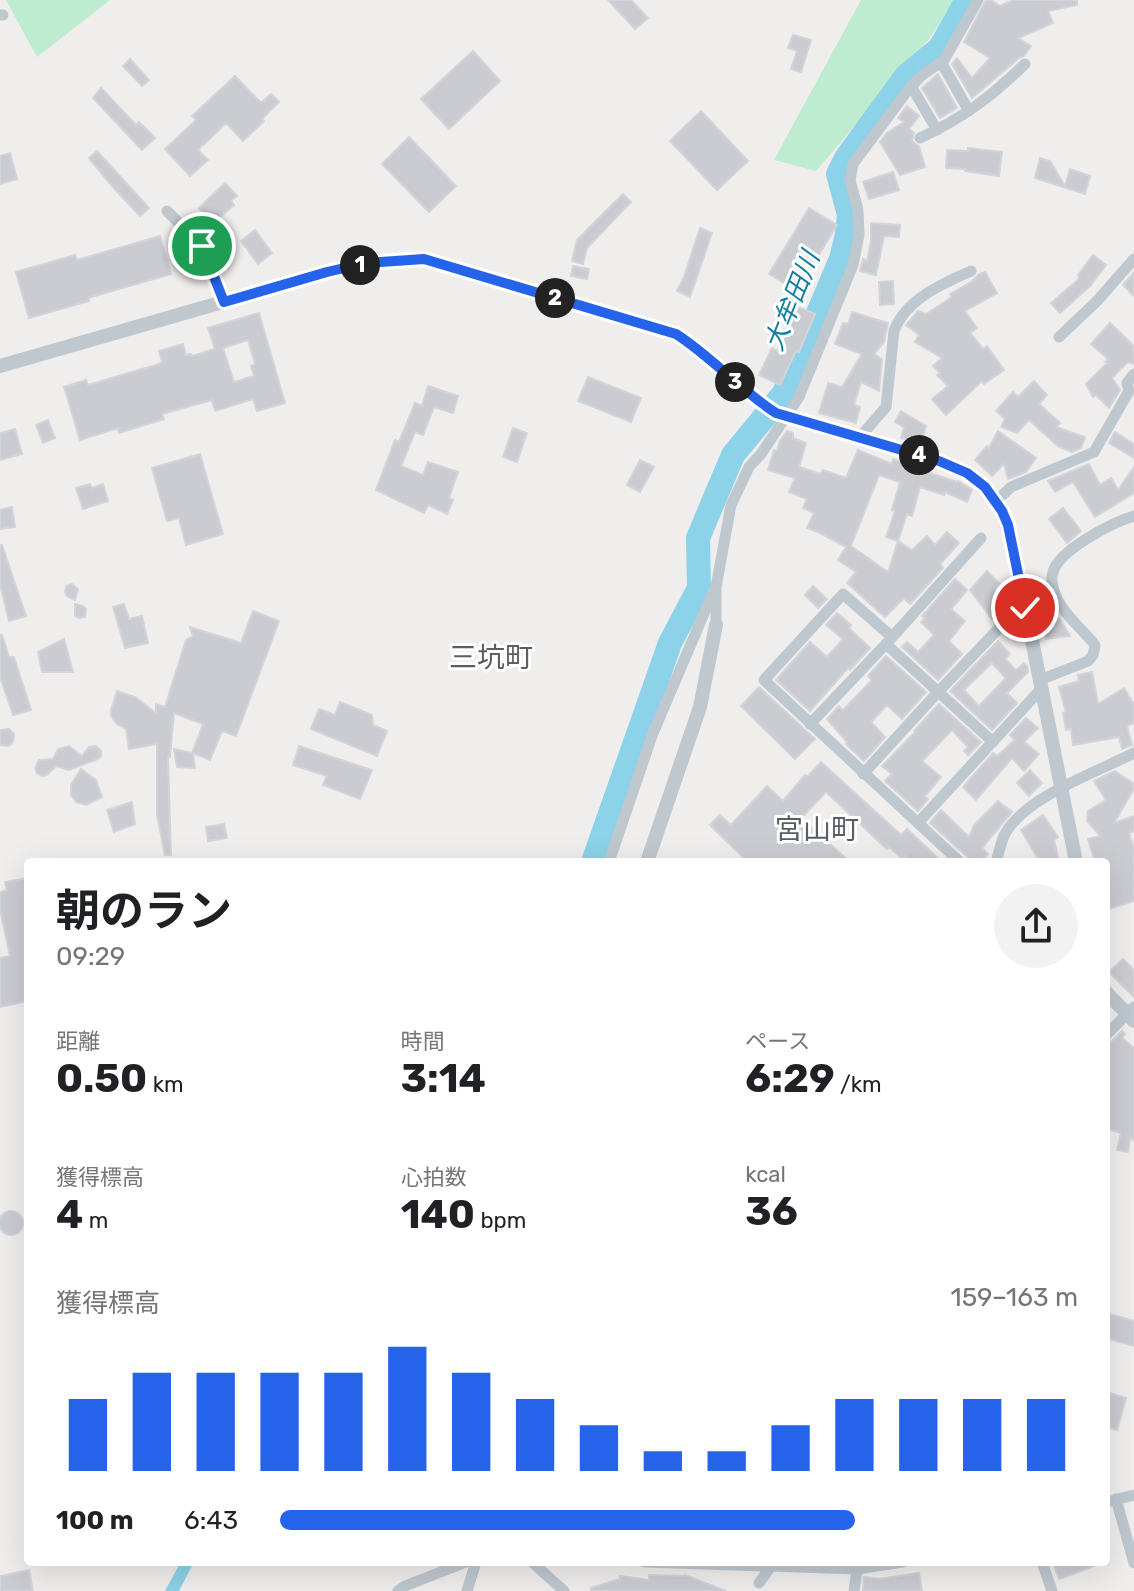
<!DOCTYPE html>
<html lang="ja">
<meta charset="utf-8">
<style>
:root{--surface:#fff;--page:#f2f2f2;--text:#202124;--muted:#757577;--accent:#2563eb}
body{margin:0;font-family:Rubik,"Noto Sans JP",sans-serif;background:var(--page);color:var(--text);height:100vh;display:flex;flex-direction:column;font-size:30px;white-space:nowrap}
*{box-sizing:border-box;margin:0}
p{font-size:26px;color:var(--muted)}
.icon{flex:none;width:44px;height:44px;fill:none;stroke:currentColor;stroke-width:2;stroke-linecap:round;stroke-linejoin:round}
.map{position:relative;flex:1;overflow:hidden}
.side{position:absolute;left:24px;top:858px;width:1086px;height:708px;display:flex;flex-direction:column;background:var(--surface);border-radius:8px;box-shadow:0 8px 32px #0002}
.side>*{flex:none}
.pin{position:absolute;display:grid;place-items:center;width:68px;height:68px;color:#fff;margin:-34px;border:4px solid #fff;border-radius:50%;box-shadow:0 2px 8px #0007}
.km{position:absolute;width:40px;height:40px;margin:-20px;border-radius:50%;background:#222;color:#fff;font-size:22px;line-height:40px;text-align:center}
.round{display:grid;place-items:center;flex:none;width:84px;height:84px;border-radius:42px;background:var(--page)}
.headline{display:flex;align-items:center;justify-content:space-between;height:136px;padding:0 32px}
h1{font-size:44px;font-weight:700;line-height:60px}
.stats{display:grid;grid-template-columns:repeat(3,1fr);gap:12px;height:136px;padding:8px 32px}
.stats div{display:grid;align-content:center}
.stats b{font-size:40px;font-weight:700}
.stats small{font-size:22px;font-weight:400}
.stats p{font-size:22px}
.chart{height:224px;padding:16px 32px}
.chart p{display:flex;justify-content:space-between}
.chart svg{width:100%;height:144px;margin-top:8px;stroke:var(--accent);stroke-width:6}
ul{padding:0 32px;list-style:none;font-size:26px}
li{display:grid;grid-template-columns:128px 96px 1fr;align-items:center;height:60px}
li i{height:20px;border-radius:10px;background:var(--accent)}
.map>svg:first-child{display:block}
.green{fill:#bdecd1}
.water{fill:#8cd2e8}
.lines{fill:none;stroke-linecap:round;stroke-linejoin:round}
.river{stroke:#8cd2e8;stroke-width:24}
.building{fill:#caccd2;stroke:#d2d4d9;stroke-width:2;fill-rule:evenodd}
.minor{stroke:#bfc7cf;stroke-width:11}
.tertiary{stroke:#bfc7cf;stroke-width:14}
.minor-bridge{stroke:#bfc7cf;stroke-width:11}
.route-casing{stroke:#fff;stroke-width:16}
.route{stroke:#2563eb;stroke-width:10}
.labels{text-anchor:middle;stroke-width:6;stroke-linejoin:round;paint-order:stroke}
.water-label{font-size:26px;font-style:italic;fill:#127fa1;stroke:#fff}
.quarter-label{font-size:28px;fill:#5a5e62;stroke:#fff}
</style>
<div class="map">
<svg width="1134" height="1591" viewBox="0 0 1134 1591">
<rect width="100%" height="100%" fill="#f0eeed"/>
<g class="green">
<polygon points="6,0 110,0 37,57"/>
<polygon points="861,0 954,0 930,38 816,171 774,160"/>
</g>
<polygon class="water" points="184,1562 194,1562 179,1591 165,1591 179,1565"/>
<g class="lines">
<polyline class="river" points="593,862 670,643 699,588 698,538 733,455 784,393 841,259 847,234 849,215 838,174 846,158 906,76 940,48 967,0"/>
</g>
<g class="building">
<polygon points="608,0 631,0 648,18 635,29"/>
<polygon points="986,0 991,0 1000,6 1013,0 1077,0 1077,5 1048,11 1053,23 1018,38 1031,46 1024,56 1019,58 972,98 952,64 957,58 972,78 990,58 964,42"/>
<polygon points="793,35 811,40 801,72 791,69 797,51 788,48"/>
<polygon points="473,51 500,81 449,129 421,99"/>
<polygon points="130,59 149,80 142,86 123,66"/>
<polygon points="938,74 957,108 940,118 922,88"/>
<polygon points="235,76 261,103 271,94 279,102 262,119 264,121 243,141 226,123 198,150 208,160 190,176 165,149 196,120 192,116"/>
<polygon points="101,88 136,125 139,122 155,138 142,150 93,98"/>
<polygon points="907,106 919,116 909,129 914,133 912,141 919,146 925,167 900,175 880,142 887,133 904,122 898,118"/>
<polygon points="701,111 748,161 717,190 670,141"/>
<polygon points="409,137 456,186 429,212 382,164"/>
<polygon points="968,148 1002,152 999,176 965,171 966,169 946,168 947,150 968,151"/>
<polygon points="97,151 149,208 140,216 112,186 89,158"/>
<polygon points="10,153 17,179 0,184 0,156"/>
<polygon points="1040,158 1050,161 1065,186 1070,169 1090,176 1085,194 1035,178"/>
<polygon points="893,172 899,190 869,199 863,182"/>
<polygon points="225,183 237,196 231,201 234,205 213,223 199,208"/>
<polygon points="623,194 631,202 587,248 583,264 572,261 577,240"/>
<polygon points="809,208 837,225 797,291 769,274"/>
<polygon points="871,223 900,225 899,237 884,236 876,275 860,271 863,259 867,261 871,241"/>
<polygon points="700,228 712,233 690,297 677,291 684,277"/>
<polygon points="255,230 272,253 258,264 241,241"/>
<polygon points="160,236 171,274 88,298 89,301 29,318 16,272 75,255 77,260"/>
<polygon points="1093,255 1106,265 1090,286 1060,313 1051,303 1080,278 1078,275"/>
<polygon points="573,266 589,269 587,279 571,276"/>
<polygon points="985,272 997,293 965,311 977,328 970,333 983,349 987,346 1004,370 984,384 982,381 946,415 932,399 948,386 937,375 940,373 933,366 942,358 915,342 919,335 906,325 918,311 926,314 952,297 950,294 971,282 979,274"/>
<polygon points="1134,272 1134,296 1123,285"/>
<polygon points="893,281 894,304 880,305 879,282"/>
<polygon points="796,306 815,314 799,352 796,351 780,385 759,375 772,348 777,351"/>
<polygon points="852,312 888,323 884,342 874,354 882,359 879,391 861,382 854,405 860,407 856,423 819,413 828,383 842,387 862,354 835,344 843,323 848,324"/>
<path d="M259 313 285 403 257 411 253 399 215 411 212 400 162 414 164 419 119 433 118 428 80 440 64 387 86 380 88 385 159 364 162 362 159 351 183 344 186 355 191 354 192 356 215 349 208 328ZM248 340 255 364 251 366 254 376 234 382 223 348Z"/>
<polygon points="1110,323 1134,346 1134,364 1128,362 1112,378 1120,390 1109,408 1096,395 1093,397 1086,384 1107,363 1105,362 1108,359 1091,344"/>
<polygon points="588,377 641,398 631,422 578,401"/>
<polygon points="1034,381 1047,395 1039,404 1060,423 1056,427 1085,437 1081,448 1072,452 1059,447 1029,420 1017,433 1001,427 1005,419 996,411 1013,392 1018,397"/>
<polygon points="428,386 458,396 453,413 434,407 423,435 415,432 401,466 423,475 428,462 458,472 449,498 453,500 447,514 428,505 424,513 376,490 395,440 399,442 415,403 422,406"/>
<polygon points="901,411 926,426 921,444 901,438 904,427 895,422"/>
<polygon points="48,420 55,438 43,443 36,425"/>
<polygon points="513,428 527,433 517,462 503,457"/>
<polygon points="15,429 22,454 0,460 0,433"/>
<path d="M787 431 793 433V438L806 443 799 467 821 474 823 470 846 478 858 450 892 464 893 459 925 469 924 471 957 482 958 481 972 490 967 502 945 492 944 495 920 487 912 516 907 514 898 541 912 550 927 536 935 545 947 532 959 543 940 564 943 568 910 604 904 598 885 617 847 583 856 572 838 560 846 547 820 533 807 528 814 513 803 508 807 499 789 492 795 478 768 470 774 450 777 451 780 441ZM879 475 900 482 892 510 895 511 886 537 898 541 888 572 851 546Z"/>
<polygon points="998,431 1036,458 1026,472 1008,479 1004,464 992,476 975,460 987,446 989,448"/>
<polygon points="1115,432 1134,444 1134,458 1109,443"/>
<polygon points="200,454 223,534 186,545 179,518 167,521 152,468"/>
<polygon points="640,460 654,467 640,492 627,485"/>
<polygon points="1089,464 1100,485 1111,478 1118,490 1134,467 1134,493 1095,517 1073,482 1055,492 1048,481"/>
<polygon points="90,484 92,488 103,484 108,501 83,509 76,488"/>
<polygon points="12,507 15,527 0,529 0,510"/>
<polygon points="1063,508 1081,531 1067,543 1049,519"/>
<polygon points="0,545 2,545 26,616 9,621 0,584"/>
<polygon points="987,571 999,583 994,589 1010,609 992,619 970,590"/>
<polygon points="955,579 967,590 951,609 965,621 949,641 962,654 938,680 902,647 907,642 918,652 934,635 921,622 925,618 922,616"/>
<polygon points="72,584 78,589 75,600 67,596 65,592 66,586"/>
<polygon points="813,586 827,599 818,608 805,595"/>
<polygon points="75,604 83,606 86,609 85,617 79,618 75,616"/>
<polygon points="124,604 129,619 142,616 148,643 125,648 113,607"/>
<polygon points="253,611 279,621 236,736 222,731 210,760 193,753 195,768 177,767 174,749 192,753 203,724 174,713 170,757 168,757 171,855 165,855 157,815 157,744 129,749 126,729 117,724 111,716 111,710 117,691 135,697 156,713 156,704 165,707 186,640 193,636 190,627 241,643"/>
<polygon points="837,613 851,625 849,628 870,648 850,670 848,668 810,711 776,680 810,642 827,657 843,639 826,625"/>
<polygon points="1060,619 1070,636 1046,639 1044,621"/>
<polygon points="0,635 2,635 9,657 14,657 31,710 13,715 0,677"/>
<polygon points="64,639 73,672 42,672 38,652"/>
<path d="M998 641 1010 654 1005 659 1016 670 1024 663 1027 666 1028 672 1007 693 1017 703 992 730 950 691ZM992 663 1006 678 979 706 964 690Z"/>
<polygon points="886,656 926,692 902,719 887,705 871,722 885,737 864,761 846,744 847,742 827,719 839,706 843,710 872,680 868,676"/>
<polygon points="1092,672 1098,704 1124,688 1134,704 1134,723 1127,726 1132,745 1122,749 1119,737 1073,745 1071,729 1066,730 1063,713 1066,712 1059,687 1079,681 1078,675"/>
<polygon points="759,687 815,739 795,759 741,706"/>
<polygon points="340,702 372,715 373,725 387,731 377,756 311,729 319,709 335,715"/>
<polygon points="939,704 981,742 968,755 964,751 968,747 952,730 922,761 941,777 925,796 928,799 918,811 885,781 892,774 882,766 915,732 914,731"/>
<polygon points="1026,718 1038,728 1024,742 1039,754 1024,771 1012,758 976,800 963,787 993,753 997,756 1015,740 1010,735"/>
<polygon points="9,729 14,734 13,742 9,746 0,745 0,730"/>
<polygon points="69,746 82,756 89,747 96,746 101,751 101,756 98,759 69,770 56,766 47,775 42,776 37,773 35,768 39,760 53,759 58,749"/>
<polygon points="299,746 372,770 360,799 323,785 327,776 293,765"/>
<polygon points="821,762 901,835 907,829 942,862 912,862 905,856 903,859 889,847 887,849 826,792 801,818 850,862 748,862 710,825 720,815 731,825 767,786 783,801 805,775 807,777"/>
<polygon points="81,769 96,780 102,797 86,805 76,802 71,795 71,785"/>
<polygon points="1030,770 1042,783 1029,796 1017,783"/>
<polygon points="1115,771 1134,784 1134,789 1114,823 1134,816 1134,831 1129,833 1134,848 1134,901 1106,910 1106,862 1095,862 1088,839 1100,836 1087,821 1088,811 1106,800 1094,781"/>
<polygon points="998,801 1012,812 982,848 988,854 981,862 973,862 930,823 941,810 969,837 974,825"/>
<polygon points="132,802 135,824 114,832 107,810"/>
<polygon points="1043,815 1058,837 1054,840 1059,862 1040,862 1021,830"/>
<polygon points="224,824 227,838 208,841 206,827"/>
<polygon points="28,878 28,1001 0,1007 0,958 10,956 0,909 0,892 7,890 5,882"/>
<polygon points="1123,959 1134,970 1134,997 1109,972"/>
<polygon points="1122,1031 1125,1034 1122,1038 1134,1048 1134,1140 1130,1139 1128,1152 1117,1150 1121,1133 1106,1128 1106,1043 1112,1041"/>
<circle cx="11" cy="1223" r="12"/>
<polygon points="1106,1313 1134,1321 1134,1346 1106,1338"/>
<polygon points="1106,1392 1126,1398 1117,1430 1106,1427"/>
<polygon points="1053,1562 1102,1562 1102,1563 1059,1579"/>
<polygon points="29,1570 33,1591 0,1591 0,1576"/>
<polygon points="919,1573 922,1591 863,1591 864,1577 879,1579"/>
<polygon points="649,1575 685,1576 685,1575 726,1591 591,1591 591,1588 620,1579 620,1576 649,1580"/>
</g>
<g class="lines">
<g class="minor">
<polyline points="0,15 3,15"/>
<polyline points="941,62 969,111"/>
<polyline points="911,86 937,130"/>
<path d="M920 138C963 118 991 97 1025 64"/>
<polyline points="167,211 202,246 224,302"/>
<polyline points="1059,337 1097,301 1134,259"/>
<path d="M859 438 886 407 894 331C906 299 942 284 971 271"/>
<polyline points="995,502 1011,487 1094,452 1129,391 1127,383 1134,374"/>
<polyline points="716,625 716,587 731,505 749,467 761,454 799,397 853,265 859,235 858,210 850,180 853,164 908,90 921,76 944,60 978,0"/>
<polyline points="892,637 843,594 764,680 960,862"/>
<polyline points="886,644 993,742"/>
<path d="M1040 680 1088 661 1093 655 1095 645C1085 632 1071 621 1062 607 1056 599 1049 582 1053 572 1059 550 1113 522 1134 516"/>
<polyline points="810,724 886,644 981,538"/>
<polyline points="863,774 938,692 1003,624 1025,608"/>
<polyline points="918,823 1042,688"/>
<polyline points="609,862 653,733 714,590"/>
<path d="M996 862C999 853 1001 840 1006 832 1028 796 1097 772 1134 753"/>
<polyline points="1106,1035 1134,1007"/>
<polyline points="1116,1499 1134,1563"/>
<polyline points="1106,1502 1134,1495"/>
<polyline points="532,1562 564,1591"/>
<polyline points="645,1562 857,1569 903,1562"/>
<polyline points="1042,1562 1052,1591"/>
<polyline points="398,1591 405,1586 466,1562"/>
<polyline points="467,1591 476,1562"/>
<polyline points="854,1591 857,1569"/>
</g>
<g class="tertiary">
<path d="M0 366 327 272 366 263 424 259 676 334C712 357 740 390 776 413 815 427 856 437 895 448 925 457 963 464 985 488 1003 507 1009 531 1015 555L1076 862"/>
<polyline points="647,862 700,707 716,625"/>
<polyline points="1106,992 1134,1021"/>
</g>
<polyline class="minor-bridge" points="759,1583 774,1562"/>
</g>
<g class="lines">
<defs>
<path id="route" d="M202 246 224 302 327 272 366 263 424 259 676 334C712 357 740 390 776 413L939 461 967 473 985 487 1002 511 1008 525 1025 608"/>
</defs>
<use href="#route" class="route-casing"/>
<use href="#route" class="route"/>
</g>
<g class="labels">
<g class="water-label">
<text transform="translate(792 301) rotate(-68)" y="9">大牟田川</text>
</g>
<g class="quarter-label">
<text x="491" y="667">三坑町</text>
<text x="817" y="839">宮山町</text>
</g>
</g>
</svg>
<div class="pin" style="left:202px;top:246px;background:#1e9e55"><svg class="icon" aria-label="arrive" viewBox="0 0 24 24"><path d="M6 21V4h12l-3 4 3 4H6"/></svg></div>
<div class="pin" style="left:1025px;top:608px;background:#d93025"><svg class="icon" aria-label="check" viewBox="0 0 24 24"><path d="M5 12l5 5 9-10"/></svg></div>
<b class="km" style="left:360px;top:265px">1</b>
<b class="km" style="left:555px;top:298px">2</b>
<b class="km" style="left:735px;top:382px">3</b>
<b class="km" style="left:919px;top:455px">4</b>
<section class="side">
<div class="headline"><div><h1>朝のラン</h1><p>09:29</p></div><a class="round"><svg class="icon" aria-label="share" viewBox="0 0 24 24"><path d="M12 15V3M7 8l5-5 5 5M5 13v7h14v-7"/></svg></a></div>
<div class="stats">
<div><p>距離</p><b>0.50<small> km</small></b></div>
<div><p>時間</p><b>3:14</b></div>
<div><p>ペース</p><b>6:29<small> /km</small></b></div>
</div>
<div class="stats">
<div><p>獲得標高</p><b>4<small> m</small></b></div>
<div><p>心拍数</p><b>140<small> bpm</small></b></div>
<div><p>kcal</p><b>36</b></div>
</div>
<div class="chart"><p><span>獲得標高</span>159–163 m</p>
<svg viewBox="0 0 160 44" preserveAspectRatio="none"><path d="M5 44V22M15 44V14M25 44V14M35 44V14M45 44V14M55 44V6M65 44V14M75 44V22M85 44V30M95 44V38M105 44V38M115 44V30M125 44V22M135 44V22M145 44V22M155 44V22"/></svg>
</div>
<ul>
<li><b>100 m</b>6:43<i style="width:72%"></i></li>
</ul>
</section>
</div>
